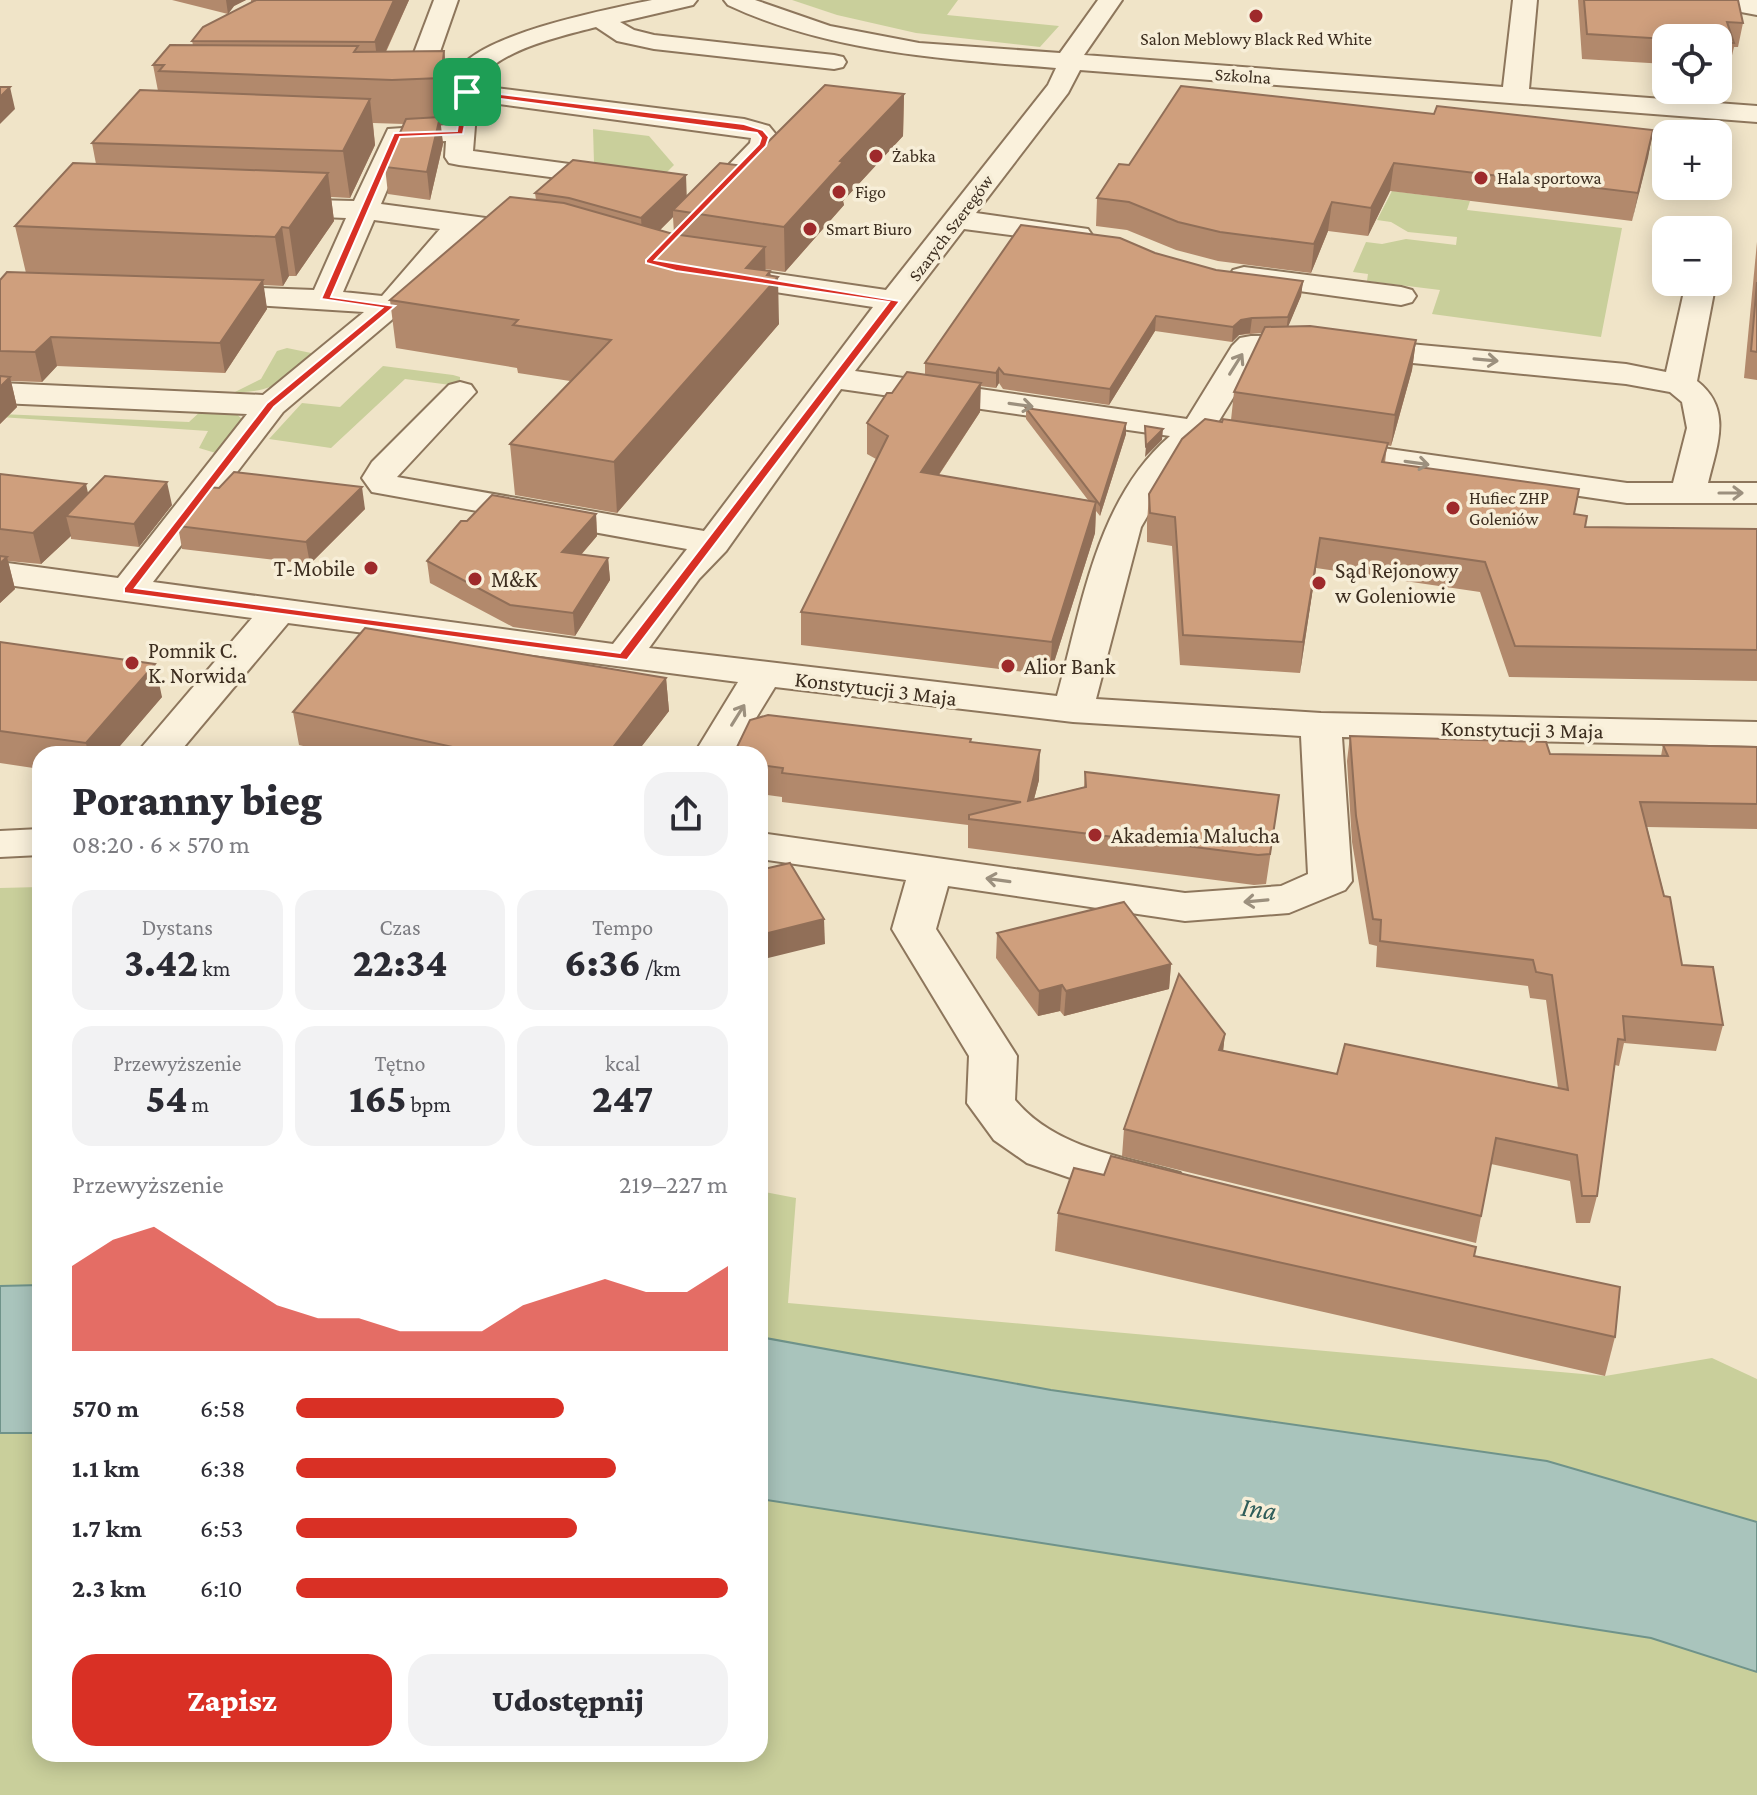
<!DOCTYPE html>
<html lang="pl">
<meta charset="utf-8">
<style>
:root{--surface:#fff;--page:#f2f2f3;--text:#2b2b33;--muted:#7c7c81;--accent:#d93025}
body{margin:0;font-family:"Crimson Pro",serif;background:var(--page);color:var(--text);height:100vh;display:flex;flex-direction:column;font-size:30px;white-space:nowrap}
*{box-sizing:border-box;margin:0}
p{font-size:26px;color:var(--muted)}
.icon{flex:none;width:44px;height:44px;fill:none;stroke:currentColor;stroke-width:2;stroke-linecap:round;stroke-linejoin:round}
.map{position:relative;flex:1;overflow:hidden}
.panel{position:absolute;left:32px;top:746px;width:736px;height:1016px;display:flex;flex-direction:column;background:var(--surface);border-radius:24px;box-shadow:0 4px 20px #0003}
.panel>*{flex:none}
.buttons{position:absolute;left:1652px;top:24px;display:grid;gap:16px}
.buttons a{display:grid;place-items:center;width:80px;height:80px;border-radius:16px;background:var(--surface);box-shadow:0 4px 20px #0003;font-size:40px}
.pin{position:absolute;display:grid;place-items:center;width:68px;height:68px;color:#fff;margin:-34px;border-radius:16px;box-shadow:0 4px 12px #0006}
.round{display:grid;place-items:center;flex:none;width:84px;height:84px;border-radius:24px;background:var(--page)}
.head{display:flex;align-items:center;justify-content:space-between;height:136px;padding:0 40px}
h1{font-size:44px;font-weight:800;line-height:60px}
.metrics{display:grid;grid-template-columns:repeat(3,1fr);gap:12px;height:136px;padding:8px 40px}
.metrics div{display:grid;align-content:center;border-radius:20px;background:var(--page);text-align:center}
.metrics b{font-size:40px;font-weight:800}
.metrics small{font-size:22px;font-weight:400}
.metrics p{font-size:22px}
.chart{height:224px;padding:16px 40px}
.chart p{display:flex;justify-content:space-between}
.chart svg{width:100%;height:144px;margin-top:8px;fill:var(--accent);opacity:.7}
.cta{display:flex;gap:16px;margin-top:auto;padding:16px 40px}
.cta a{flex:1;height:92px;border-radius:24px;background:var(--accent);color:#fff;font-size:32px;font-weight:800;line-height:92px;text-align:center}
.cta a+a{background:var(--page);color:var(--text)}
ul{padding:0 40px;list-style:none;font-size:26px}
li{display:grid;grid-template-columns:128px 96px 1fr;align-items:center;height:60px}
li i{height:20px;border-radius:10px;background:var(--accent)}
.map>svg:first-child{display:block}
.green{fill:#c9cf9b}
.water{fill:#a9c4bc;stroke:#6f938a;stroke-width:2}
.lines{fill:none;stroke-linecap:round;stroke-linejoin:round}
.minor-casing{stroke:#8d765c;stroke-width:4}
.minor{fill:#faf1dc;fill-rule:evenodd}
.wall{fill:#b2896c;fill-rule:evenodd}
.shaded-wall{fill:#916f58}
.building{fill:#cf9f7d;stroke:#916f58;stroke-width:2}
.oneway{stroke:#9c907e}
.route{fill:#d93025;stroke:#fff;stroke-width:2;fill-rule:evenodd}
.poi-dot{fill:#9e2a2b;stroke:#f7eed8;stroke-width:3}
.labels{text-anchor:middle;stroke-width:7;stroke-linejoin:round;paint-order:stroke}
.far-poi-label{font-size:18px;fill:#3d2e20;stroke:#f7eed8;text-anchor:start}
.far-street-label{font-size:18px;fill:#3d2e20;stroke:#f7eed8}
.poi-label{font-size:22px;fill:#3d2e20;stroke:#f7eed8;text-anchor:start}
.street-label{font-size:22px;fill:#3d2e20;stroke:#f7eed8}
.near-water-label{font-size:28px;font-style:italic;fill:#2f5d5a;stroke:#f7eed8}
</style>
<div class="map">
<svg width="1757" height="1795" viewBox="0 0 1757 1795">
<rect width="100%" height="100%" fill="#f0e4c8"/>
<g class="green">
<polygon points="792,0 958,0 947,15 1059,26 1040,47 916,33 837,15"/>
<polygon points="593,129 649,136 674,165 666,173 594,163"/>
<polygon points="1392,191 1470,201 1467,210 1622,228 1601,337 1432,314 1440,290 1367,281 1368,274 1353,272 1366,242 1382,244 1406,239 1456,245 1457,237 1408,232 1391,222 1377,220"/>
<path d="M287 348 316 354C286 378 275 393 235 392L261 379 277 351Z"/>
<polygon points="383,366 453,375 460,377 460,382 458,386 405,379 331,448 269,439 302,403 340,407"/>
<path d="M201 411C216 411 235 407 243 421L219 454 199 448 208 431 0 417V414L189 422Z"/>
<polygon points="40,887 40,1754 760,1754 760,1191 796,1198 788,1303 1605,1376 1712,1358 1757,1379 1757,1795 0,1795 0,888"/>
</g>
<g class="water">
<polygon points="40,1285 40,1433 0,1433 0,1286"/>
<polygon points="760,1337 1051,1390 1547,1461 1757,1522 1757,1672 1651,1638 760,1499"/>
</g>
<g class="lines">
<defs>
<g id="minor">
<polygon points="434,0 458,0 435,66 431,71 413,71 409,66"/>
<path d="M652 0H697L693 5 620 22 634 30 654 35 834 55 843 57 846 62 843 67 834 69 654 49 617 41 596 27C566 35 486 52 479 86L744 119 769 126 778 137 776 145 710 215 700 217 690 215 686 209 750 143 751 138 477 101 473 151 629 172 633 178 629 184 619 186 459 165 449 163 445 157 446 141 407 143 381 204 537 225 547 228 551 234 547 240 537 243 468 233 401 312 283 412 153 582 613 644 687 549 372 492 362 478 372 462 449 385 460 382 471 385 476 392 397 477 704 531 873 307 717 283 706 280 702 274 706 268 717 265 886 290 1048 85 1056 68C944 59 831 53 728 5L724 0H755L830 26 919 43 1060 53 1098 0H1122L1084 55 1503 87 1513 0H1537L1529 89 1757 106V122L1080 70 1068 93 976 213 1088 229 1092 235 1088 241 1078 244 964 229 855 371 1187 419 1232 346 1240 338 1251 336 1312 335 1626 364 1666 372 1685 287 1688 282H1712L1715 287 1697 381C1733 409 1717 445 1708 483H1757V503H1627L1314 457 1309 450 1314 443 1326 440 1627 483H1673L1687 428 1682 402 1670 392 1626 384 1312 353 1260 354 1217 424 1227 426 1232 433 1227 440 1204 441 1177 465 1141 527 1096 699 1321 713 1757 722V746L1342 737 1352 881 1345 890 1289 913 1185 921 948 886 936 929 1017 1056 1015 1100C1056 1149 1122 1156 1180 1173L1187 1186 1180 1199 1162 1204 1088 1184 1027 1163 994 1140 967 1103 969 1056 892 929 906 880 760 859V833L1185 893 1281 886 1308 874 1301 736 1073 722 775 687 734 754H694L738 682 288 623 178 754H136L252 618 0 584V562L118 578 247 414 0 403V383L263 395 364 312 193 301 189 295 193 289 204 286 314 290 346 218 272 215 262 213 258 207 262 201 272 199 354 201 388 129 448 125C450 109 449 86 458 71 479 34 609 9 652 0ZM374 220 440 229 382 296 343 292ZM841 389 1170 436C1096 500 1082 607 1057 696L649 648 699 579 726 551Z"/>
<polygon points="1736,0 1757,0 1757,15 1741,12"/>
<polygon points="1244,267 1401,287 1412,290 1416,296 1412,302 1401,305 1233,282 1229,276 1233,270"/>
<polygon points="40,829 40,855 0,857 0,831"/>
</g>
</defs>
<use href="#minor" class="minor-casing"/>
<use href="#minor" class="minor"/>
</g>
<g class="wall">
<polygon points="172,0 246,0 234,6 228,14 251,3 251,0 409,0 386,52 444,51 449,93 445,122 440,122 443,144 430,200 388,194 385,167 404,124 373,123 375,145 350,198 331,197 334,221 296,276 289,276 283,286 263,285 267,309 225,373 57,366 42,382 11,381 17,407 0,424 0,280 26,273 15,226 96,164 92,143 158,91 153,65 193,45 192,41 228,14"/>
<polygon points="1578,0 1738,0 1743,23 1738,47 1734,47 1729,68 1718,68 1718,38 1666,38 1666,64 1582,59"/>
<path d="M904 94 903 136 843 201 844 205 785 272 765 269V270L770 271 779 324 617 513 515 495 510 444 570 381 518 373 517 368 396 348 390 300 536 200 535 193 687 196 744 166ZM673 217 674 234 660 230Z"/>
<polygon points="1434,114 1653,130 1632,221 1390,191 1368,236 1328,231 1311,273 1218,261 1176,250 1127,230 1096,226 1097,198 1129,165"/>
<polygon points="1757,242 1757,380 1744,378"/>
<polygon points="1155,253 1216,270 1303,281 1301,296 1288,326 1416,340 1412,370 1391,446 1387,445 1385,463 1574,514 1585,527 1757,529 1757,681 1509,677 1480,592 1316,568 1300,673 1180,665 1172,546 1147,542 1147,523 1149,494 1222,422 1231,420 1234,392 1262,333 1239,335 1232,342 1155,331 1109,405 1003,389 999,383 996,388 980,386 980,412 939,475 1088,500 1026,419 1026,408 1126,434 1100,516 1096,511 1095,533 1050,675 801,645 801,612 876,459 867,454 867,423 892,393 925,375 925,363"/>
<polygon points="0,474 88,493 172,505 139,547 71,539 71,536 41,564 8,561 15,589 0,603"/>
<polygon points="219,488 365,509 310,564 182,549 178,526"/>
<polygon points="596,514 597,536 581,555 608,558 610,580 575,636 513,627 430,583 427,561 467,521"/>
<polygon points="0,642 162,697 113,754 40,754 40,769 0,763"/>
<polygon points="666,678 669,711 638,751 639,754 337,754 299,745 293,712"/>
<polygon points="1350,736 1550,754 1661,756 1663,745 1757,747 1757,829 1647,827 1682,965 1723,1025 1716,1051 1624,1043 1619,1066 1615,1065 1597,1196 1590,1223 1576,1223 1570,1181 1491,1164 1476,1243 1122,1156 1124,1129 1225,1034 1223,1051 1337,1074 1558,1088 1546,1000 1530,998 1528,986 1376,967 1377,946 1369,944 1352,842 1347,761"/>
<polygon points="971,739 971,742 1039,780 1034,799 1084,787 1085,772 1275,824 1266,884 1254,885 968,848 968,825 782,802 782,797 760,794 760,754 737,754 737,747"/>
<polygon points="997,933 1171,964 1169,989 1064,1016 1060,1011 1038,1016 996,958"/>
<polygon points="1058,1213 1474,1256 1615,1337 1605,1376 1055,1251"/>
</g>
<g class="shaded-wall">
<polygon points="226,0 246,0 234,6 228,14"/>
<polygon points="394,0 409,0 378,68 375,42"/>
<polygon points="444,51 449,93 445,122 441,78"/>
<polygon points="10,87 15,109 0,124 0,97"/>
<polygon points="904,94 903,136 843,201 844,205 785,272 784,227 840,161"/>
<polygon points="370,99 375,145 350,198 343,151"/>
<polygon points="440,117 443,144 430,200 427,172"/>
<polygon points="1653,130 1648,158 1632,221 1638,193"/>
<polygon points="1394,163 1390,191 1368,236 1371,208"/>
<polygon points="328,173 334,221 296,276 289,228"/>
<polygon points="686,175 687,203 673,210 673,217 643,247 641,218"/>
<polygon points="1332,202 1328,231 1311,273 1314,244"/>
<polygon points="282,227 289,276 283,286 275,237"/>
<polygon points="765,247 766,290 767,275 770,271 771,285 778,277 779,324 617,513 614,462 746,268"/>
<polygon points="263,280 267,309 225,373 220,343"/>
<polygon points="1303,281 1301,296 1286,332 1288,317"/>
<polygon points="1156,316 1155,331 1109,405 1110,389"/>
<polygon points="1252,318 1250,333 1239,335 1232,342 1233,327 1241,320"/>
<polygon points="51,337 57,366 42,382 35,352"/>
<polygon points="1416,340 1412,370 1391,446 1395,415"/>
<polygon points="999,368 999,383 996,388 996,373"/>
<polygon points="10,377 17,407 0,424 0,387"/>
<polygon points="981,383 980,412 920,503 921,472"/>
<polygon points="1126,423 1126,434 1100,516 1100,505"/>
<polygon points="1163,429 1162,440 1145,457 1146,446"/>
<polygon points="167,482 172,505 139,547 134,524"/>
<polygon points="86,484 93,515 66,516 71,536 41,564 33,533"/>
<polygon points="362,487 365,509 310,564 306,542"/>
<polygon points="1096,502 1095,533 1050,675 1052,642"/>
<polygon points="596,514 597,536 564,574 562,552"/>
<polygon points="1320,538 1316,568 1300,673 1303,642"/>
<polygon points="7,557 15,589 0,603 0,563"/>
<polygon points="608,558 610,580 575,636 573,613"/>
<polygon points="155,664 162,697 113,754 88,754 86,743"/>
<polygon points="666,678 669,711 638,751 639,754 608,754"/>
<polygon points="1040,750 1039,780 1027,826 1028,801"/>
<polygon points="824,919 825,944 760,960 760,935"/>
<polygon points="1171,964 1169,989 1064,1016 1066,991"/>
<polygon points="1062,985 1060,1011 1038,1016 1039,991"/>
<polygon points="1225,1034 1222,1060 1219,1050"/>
</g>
<g class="building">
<polygon points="256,0 394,0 375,42 192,41 203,27"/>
<polygon points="1584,0 1738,0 1743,23 1727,22 1734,43 1718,42 1718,38 1666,38 1666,39 1587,34"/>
<polygon points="170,45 358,46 354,52 444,51 441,78 392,80 159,71 164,65 153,65"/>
<polygon points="825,85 904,94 840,161 843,162 784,227 673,210 720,163 744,166"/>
<polygon points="1181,86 1434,114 1437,106 1653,130 1638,193 1394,163 1371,208 1332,202 1314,244 1220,232 1178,222 1129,202 1097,198 1119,164 1129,165"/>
<polygon points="0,87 10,87 0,97"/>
<polygon points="140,90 370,99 343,151 92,143"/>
<polygon points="440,117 427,172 385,167 406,119"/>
<polygon points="573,160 686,175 641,218 569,198 535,193"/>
<polygon points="73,163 328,173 289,228 282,227 275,237 15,226"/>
<polygon points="510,197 564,203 673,234 765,247 746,268 770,271 767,275 778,277 614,462 510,444 611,340 513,325 518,320 390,300"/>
<polygon points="1021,225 1120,238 1155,253 1216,270 1303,281 1288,317 1252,318 1241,320 1233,327 1156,316 1110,389 1004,374 999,368 996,373 925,363"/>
<polygon points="7,272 263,280 220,343 51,337 35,352 0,351 0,280"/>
<polygon points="1757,282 1757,352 1751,351"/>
<polygon points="1310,326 1416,340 1395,415 1234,392 1265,327"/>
<polygon points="907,372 981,383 921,472 1096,502 1052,642 801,612 888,436 867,423 887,393 892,393"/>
<polygon points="0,376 10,377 0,387"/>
<polygon points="1026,408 1126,423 1100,505"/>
<polygon points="1205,419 1222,422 1223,419 1388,443 1382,462 1579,489 1574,514 1587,516 1585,527 1757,529 1757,650 1515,646 1485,562 1320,538 1303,642 1183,635 1175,517 1150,513 1149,494 1182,439"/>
<polygon points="1145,426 1163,429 1146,446"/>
<polygon points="234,472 362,487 306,542 178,526 208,487 219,488"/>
<polygon points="0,474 86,484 33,533 0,529"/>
<polygon points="105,476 167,482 134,524 66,516"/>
<polygon points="492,495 596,514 562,552 608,558 573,613 510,605 427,561 461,521 467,521"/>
<polygon points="0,556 7,557 0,563"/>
<polygon points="365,628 666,678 608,754 457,754 462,749 293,712"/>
<polygon points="0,642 155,664 86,743 0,731"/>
<polygon points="768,715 971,739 970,742 1040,750 1028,801 1086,787 1085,772 1279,795 1270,854 1258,855 969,819 969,815 1021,802 782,773 783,768 760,765 760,754 744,754 737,747 750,720"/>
<polygon points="1350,736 1546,742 1550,754 1668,756 1663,745 1757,747 1757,804 1640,802 1664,896 1670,897 1682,965 1713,967 1723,1025 1623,1016 1625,1040 1618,1039 1597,1196 1582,1196 1577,1155 1496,1138 1481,1216 1124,1129 1179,974 1225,1034 1219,1050 1337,1074 1345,1044 1568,1090 1552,975 1536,972 1533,960 1380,941 1381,920 1373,919 1356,816"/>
<polygon points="638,747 633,754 614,754"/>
<polygon points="790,863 824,919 760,935 760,870"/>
<polygon points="1124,902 1171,964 1066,991 1062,985 1039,991 997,933"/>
<polygon points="1111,1156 1476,1247 1474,1256 1620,1287 1615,1337 1058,1213 1074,1168 1104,1175"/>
</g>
<defs><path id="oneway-shaft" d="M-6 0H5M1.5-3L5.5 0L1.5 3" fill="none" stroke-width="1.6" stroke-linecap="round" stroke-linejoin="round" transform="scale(2)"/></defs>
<g class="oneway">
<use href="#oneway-shaft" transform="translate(1486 360) rotate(5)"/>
<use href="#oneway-shaft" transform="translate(1236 364) rotate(-58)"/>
<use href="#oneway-shaft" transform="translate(1021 405) rotate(8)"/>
<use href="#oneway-shaft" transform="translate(1417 463) rotate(8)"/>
<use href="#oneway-shaft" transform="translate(1731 493)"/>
<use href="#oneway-shaft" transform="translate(738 715) rotate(-58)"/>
<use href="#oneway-shaft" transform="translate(998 880) rotate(-172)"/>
<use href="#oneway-shaft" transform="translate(1256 901) rotate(175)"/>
</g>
<path class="route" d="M467 90 744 124 763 130 769 137 766 146 655 260 900 301 627 660 124 593V588L267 403 382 308 321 299 394 133 457 131 463 92ZM471 95 757 133 761 138 759 144 646 260V263L676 271 889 302 620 653 135 588 274 407 395 306 331 297 400 137 463 134Z"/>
<g class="poi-dot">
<circle cx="1256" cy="16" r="8"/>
<circle cx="876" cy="156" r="8"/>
<circle cx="1481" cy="178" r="8"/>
<circle cx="839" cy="192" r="8"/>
<circle cx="810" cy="229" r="8"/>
<circle cx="1453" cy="508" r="8"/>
<circle cx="371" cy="568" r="8"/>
<circle cx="475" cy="579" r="8"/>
<circle cx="1319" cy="583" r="8"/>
<circle cx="132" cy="663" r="8"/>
<circle cx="1008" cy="666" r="8"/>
<circle cx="1095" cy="835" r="8"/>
</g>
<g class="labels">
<g class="far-poi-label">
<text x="1256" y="45" text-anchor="middle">Salon Meblowy Black Red White</text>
<text x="892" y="162">Żabka</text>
<text x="1497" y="184">Hala sportowa</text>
<text x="855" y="198">Figo</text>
<text x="826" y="235">Smart Biuro</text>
<text x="1469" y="504">Hufiec ZHP<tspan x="1469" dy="21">Goleniów</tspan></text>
</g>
<g class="far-street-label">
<text transform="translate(1243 76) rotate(4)" y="6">Szkolna</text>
<text transform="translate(951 228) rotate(-53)" y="6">Szarych Szeregów</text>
</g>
<g class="poi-label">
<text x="355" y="576" text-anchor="end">T-Mobile</text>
<text x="1335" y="578">Sąd Rejonowy<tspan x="1335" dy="25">w Goleniowie</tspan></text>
<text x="491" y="587">M&amp;K</text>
<text x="148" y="658">Pomnik C.<tspan x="148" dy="25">K. Norwida</tspan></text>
<text x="1024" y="674">Alior Bank</text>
<text x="1111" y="843">Akademia Malucha</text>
</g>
<g class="street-label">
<text transform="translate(876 688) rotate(7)" y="8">Konstytucji 3 Maja</text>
<text transform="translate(1522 729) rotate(1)" y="8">Konstytucji 3 Maja</text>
</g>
<g class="near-water-label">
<text transform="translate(1259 1508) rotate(8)" y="10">Ina</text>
</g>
</g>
</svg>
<div class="buttons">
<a><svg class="icon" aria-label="locate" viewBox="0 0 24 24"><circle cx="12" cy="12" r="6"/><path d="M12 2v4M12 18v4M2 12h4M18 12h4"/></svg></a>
<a>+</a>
<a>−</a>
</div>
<div class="pin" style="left:467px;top:92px;background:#1e9e55"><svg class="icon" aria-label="arrive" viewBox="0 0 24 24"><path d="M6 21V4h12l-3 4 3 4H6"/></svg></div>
<section class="panel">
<div class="head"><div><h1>Poranny bieg</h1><p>08:20 · 6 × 570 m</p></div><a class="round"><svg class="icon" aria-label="share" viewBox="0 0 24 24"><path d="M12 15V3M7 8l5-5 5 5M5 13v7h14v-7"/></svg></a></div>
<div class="metrics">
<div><p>Dystans</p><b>3.42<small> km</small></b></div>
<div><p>Czas</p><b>22:34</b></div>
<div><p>Tempo</p><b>6:36<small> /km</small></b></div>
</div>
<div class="metrics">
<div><p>Przewyższenie</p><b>54<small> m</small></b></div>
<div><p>Tętno</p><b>165<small> bpm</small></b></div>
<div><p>kcal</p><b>247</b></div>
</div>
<div class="chart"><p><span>Przewyższenie</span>219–227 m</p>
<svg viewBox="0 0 160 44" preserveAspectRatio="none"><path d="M0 44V18L10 10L20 6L30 14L40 22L50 30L60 34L70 34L80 38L90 38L100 38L110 30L120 26L130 22L140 26L150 26L160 18V44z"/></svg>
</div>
<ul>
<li><b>570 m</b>6:58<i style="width:62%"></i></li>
<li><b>1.1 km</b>6:38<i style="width:74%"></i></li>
<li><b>1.7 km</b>6:53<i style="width:65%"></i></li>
<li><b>2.3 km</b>6:10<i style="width:100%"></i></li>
</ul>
<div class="cta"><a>Zapisz</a><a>Udostępnij</a></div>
</section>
</div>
